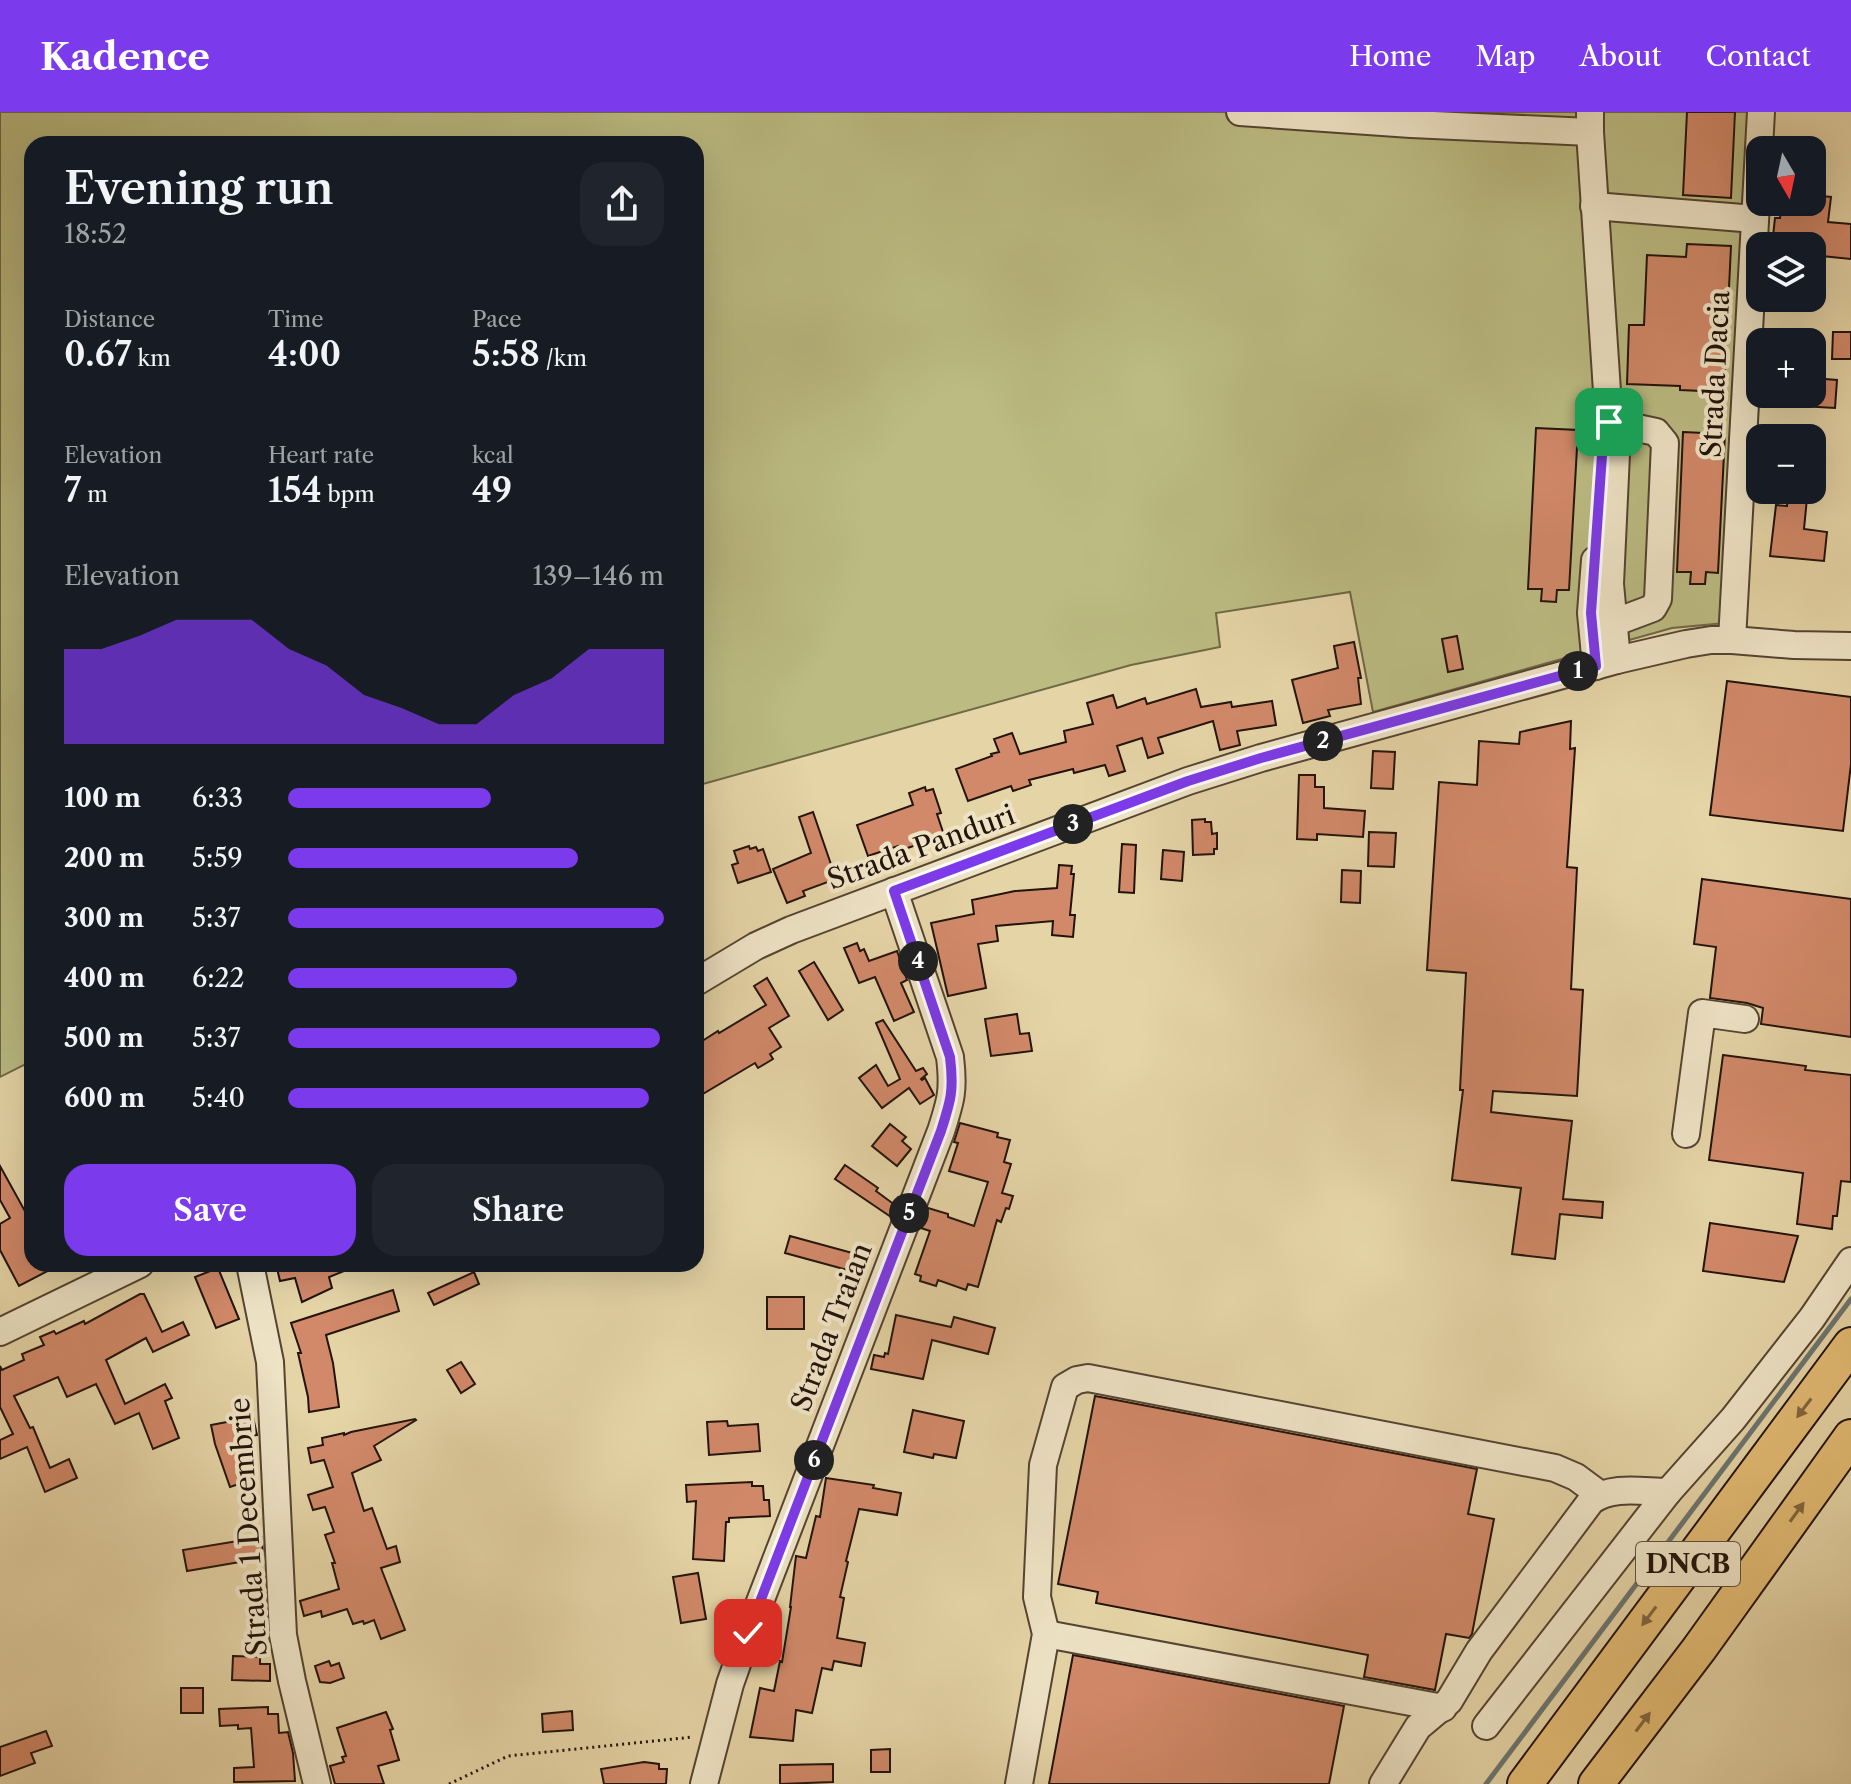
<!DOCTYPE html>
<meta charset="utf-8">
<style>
:root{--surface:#171b24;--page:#20242c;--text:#f1f3f6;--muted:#9ea1a6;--accent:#7c3aed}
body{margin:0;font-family:"Libre Caslon Text",serif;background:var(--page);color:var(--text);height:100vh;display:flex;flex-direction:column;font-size:30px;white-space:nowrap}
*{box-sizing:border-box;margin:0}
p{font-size:26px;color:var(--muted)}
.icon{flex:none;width:44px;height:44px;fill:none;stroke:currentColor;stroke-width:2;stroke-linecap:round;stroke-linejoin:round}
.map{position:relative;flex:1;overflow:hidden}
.details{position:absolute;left:24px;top:24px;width:680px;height:1136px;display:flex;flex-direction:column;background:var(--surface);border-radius:24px;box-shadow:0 8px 32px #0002}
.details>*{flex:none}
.needle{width:52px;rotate:171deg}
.buttons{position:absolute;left:1746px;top:24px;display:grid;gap:16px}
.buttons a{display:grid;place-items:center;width:80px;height:80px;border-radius:16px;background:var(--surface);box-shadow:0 8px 32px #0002;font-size:40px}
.pin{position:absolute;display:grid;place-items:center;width:68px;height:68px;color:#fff;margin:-34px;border-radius:16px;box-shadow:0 4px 12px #0006}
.km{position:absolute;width:40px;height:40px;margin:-20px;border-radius:50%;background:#222;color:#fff;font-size:22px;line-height:40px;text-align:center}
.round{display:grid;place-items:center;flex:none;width:84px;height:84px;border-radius:24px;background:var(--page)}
.headline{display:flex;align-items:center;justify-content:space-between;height:136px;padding:0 40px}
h1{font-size:44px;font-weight:600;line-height:60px}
.figures{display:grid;grid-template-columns:repeat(3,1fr);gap:12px;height:136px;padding:8px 40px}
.figures div{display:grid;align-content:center}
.figures b{font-size:34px;font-weight:600}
.figures small{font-size:22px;font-weight:400}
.figures p{font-size:22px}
.chart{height:224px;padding:16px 40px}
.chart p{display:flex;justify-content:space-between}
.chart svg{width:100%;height:144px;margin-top:8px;fill:var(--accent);opacity:.7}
.cta{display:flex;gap:16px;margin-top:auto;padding:16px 40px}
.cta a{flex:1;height:92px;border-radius:24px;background:var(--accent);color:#fff;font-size:32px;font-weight:600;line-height:92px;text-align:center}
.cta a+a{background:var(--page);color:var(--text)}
ul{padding:0 40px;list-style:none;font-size:26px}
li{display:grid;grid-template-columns:128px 96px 1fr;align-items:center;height:60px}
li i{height:20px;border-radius:10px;background:var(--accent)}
header{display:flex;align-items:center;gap:48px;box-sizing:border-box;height:112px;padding:0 40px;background:var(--accent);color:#fff}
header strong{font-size:38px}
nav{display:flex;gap:44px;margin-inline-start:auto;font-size:28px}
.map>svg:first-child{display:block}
.green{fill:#bbbb82;stroke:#6f6846;stroke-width:2}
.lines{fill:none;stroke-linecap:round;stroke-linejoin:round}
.stream{stroke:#6c7570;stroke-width:5}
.building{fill:#d18969;stroke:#23140b;stroke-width:2}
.minor-casing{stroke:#544432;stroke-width:30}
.major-casing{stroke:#23140b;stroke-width:38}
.path{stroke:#23140b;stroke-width:3;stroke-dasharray:2 4;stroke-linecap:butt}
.minor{stroke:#eee3c5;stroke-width:26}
.major{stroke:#e2ba73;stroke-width:34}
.oneway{fill:#82673f}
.route-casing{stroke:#fff;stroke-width:16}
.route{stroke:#7c3aed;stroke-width:10}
.labels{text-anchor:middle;stroke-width:8;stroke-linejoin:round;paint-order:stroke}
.shield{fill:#eee3c5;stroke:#605243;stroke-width:2}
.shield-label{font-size:26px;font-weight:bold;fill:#23140b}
.street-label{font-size:28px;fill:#23140b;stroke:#eee3c5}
</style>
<header>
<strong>Kadence</strong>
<nav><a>Home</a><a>Map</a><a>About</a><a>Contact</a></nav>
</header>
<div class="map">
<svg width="1851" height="1672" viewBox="0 0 1851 1672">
<rect width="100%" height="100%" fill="#e5d4a6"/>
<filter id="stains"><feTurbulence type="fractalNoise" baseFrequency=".0025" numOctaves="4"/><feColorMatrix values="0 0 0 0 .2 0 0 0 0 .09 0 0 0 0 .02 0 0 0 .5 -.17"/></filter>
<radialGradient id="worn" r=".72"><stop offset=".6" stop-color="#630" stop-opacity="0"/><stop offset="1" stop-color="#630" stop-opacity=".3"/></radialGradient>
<polygon class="green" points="0,0 1750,0 1725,511 1672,516 1373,600 1350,480 1216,501 1220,535 1131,553 696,674 696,32 32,32 32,949 0,965"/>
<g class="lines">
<polyline class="stream" points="1486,1672 1851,1187"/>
</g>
<g class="building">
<polygon points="1687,0 1735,0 1731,86 1683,83"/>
<polygon points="1812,83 1831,85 1828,110 1851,112 1851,147 1812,143 1812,134 1772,134 1775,106 1780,106 1782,90 1812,90"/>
<polygon points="1687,132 1731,134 1724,280 1680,278 1680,274 1627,272 1629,213 1644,213 1647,143 1686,145"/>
<polygon points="1833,220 1851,220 1851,247 1832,247"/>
<polygon points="1812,266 1837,268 1835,296 1783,293 1783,282 1812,282"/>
<polygon points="1536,316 1578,318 1569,478 1557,478 1556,490 1541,489 1542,477 1528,477"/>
<polygon points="1683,320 1725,322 1718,461 1706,460 1705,472 1690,472 1691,460 1677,460"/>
<polygon points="1788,384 1807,386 1804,417 1827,420 1824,449 1770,444 1776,393 1787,394"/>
<polygon points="1457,524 1463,557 1448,560 1442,527"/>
<polygon points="1354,530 1361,566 1358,566 1361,592 1328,598 1330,604 1303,611 1292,568 1338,556 1334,534"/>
<polygon points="1727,569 1851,585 1851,652 1843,719 1710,703"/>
<polygon points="1196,577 1201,595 1231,590 1232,595 1272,589 1276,613 1237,619 1240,633 1220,638 1213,609 1158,626 1163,641 1148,646 1142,626 1117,634 1125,659 1109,664 1105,653 1074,661 1073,657 1029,668 1031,673 1013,679 1011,674 968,689 956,657 992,644 991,642 999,640 994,627 1012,621 1020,642 1066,630 1064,619 1093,612 1087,591 1113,583 1117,596 1145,586 1147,592"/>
<polygon points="1571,609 1570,637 1575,636 1567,755 1577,756 1571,877 1583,878 1577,984 1493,979 1491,1000 1572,1009 1563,1087 1603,1090 1602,1106 1560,1102 1555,1147 1512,1142 1521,1076 1452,1068 1463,978 1460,978 1466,861 1427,858 1439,670 1477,673 1479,629 1519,632 1520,620"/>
<polygon points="1373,639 1395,640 1393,677 1371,676"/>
<polygon points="1299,663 1315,663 1315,675 1324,675 1324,696 1365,699 1363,725 1317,722 1317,728 1297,727"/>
<polygon points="925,675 926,679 933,677 941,701 937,702 945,726 926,732 925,730 899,739 898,734 868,744 857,713 913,693 909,681"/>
<polygon points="813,700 836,767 803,779 805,784 787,791 773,757 811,741 799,705"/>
<polygon points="1205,707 1205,710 1211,710 1212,722 1217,721 1217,737 1214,737 1214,742 1193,743 1192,708"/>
<polygon points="1369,720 1396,721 1394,755 1368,754"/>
<polygon points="1122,732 1136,733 1134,781 1119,780"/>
<polygon points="749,734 750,737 756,735 758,739 763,737 771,760 738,771 732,753 738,751 734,739"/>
<polygon points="1163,738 1184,740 1182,769 1161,767"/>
<polygon points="1059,753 1072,754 1071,762 1074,762 1070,803 1075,803 1073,825 1052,823 1053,809 996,814 998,829 978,832 986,876 948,884 931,811 974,802 972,788 1015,779 1057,776"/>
<polygon points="1342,758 1361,759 1360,791 1341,790"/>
<polygon points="1702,767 1851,787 1851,925 1761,912 1763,896 1747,891 1710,886 1716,835 1694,832"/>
<polygon points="857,831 860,839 864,837 869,849 897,839 907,868 901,871 914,900 894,909 875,865 859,871 844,836"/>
<polygon points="814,850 843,898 828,908 799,859"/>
<polygon points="767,866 789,904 769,916 781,935 770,942 773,947 758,956 755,951 696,986 696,933 718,919 719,921 766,893 754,874"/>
<polygon points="1017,902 1020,922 1029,921 1032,939 991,944 985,907"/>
<polygon points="883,908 916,959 923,956 927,962 921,967 922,968 925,966 934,983 920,992 909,976 882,996 859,966 876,953 888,974 900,967 876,911"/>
<polygon points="1723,943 1806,954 1805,958 1851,963 1851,1070 1841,1069 1837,1104 1833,1104 1832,1117 1797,1112 1803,1061 1709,1048"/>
<polygon points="960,1011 998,1021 997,1025 1010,1028 1004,1050 1011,1052 1002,1081 1013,1084 1009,1097 1006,1096 1001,1110 997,1108 978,1175 968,1172 966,1178 938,1168 936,1174 920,1169 921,1164 915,1162 930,1119 921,1116 928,1096 948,1102 948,1105 974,1114 988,1070 949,1059 958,1031 954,1030"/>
<polygon points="890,1012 906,1025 902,1029 911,1037 897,1054 872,1034"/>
<polygon points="845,1053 878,1076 876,1079 895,1093 891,1105 835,1067"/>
<polygon points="0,1054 31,1110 27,1112 32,1122 32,1152 61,1152 19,1174 0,1138 0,1112 10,1106 0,1088"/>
<polygon points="1710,1111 1798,1124 1784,1170 1703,1159"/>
<polygon points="790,1124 856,1142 851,1159 785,1141"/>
<polygon points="276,1152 359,1152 359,1153 329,1165 332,1176 302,1190 295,1166 280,1169"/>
<polygon points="218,1156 239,1207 216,1216 195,1165"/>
<polygon points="474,1160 479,1172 434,1193 428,1181"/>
<polygon points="393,1178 399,1199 326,1223 333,1251 339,1295 309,1300 308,1285 298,1241 301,1241 291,1211"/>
<polygon points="140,1182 144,1182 162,1220 183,1210 189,1223 153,1240 146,1226 106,1248 125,1292 165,1272 172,1286 165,1289 179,1326 153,1337 139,1301 115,1312 96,1272 67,1285 58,1265 14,1284 30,1316 33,1315 50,1356 69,1347 77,1366 45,1380 27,1335 0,1347 0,1328 13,1322 0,1295 0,1254 2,1258 24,1248 22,1242 44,1233 40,1225 54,1219 56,1222 84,1209 85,1212"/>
<rect x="767" y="1185" width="37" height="32"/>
<polygon points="896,1203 951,1215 954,1205 995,1216 988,1242 932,1228 923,1267 871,1257 874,1243 884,1245 885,1241 888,1242"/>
<polygon points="461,1250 475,1272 461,1281 447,1258"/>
<polygon points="1095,1284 1477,1357 1468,1402 1494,1407 1472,1522 1469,1526 1446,1522 1435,1578 1364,1565 1368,1543 1096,1491 1098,1480 1058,1472"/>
<polygon points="913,1298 964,1309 956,1346 934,1342 933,1346 904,1340"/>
<polygon points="253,1305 257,1323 241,1326 254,1367 230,1375 215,1332 211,1313"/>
<polygon points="415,1307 416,1308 374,1334 381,1348 352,1361 364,1399 372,1396 387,1437 396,1434 400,1450 381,1456 405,1518 381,1527 374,1508 364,1512 363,1509 353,1512 347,1497 322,1505 321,1499 304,1504 300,1489 339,1477 332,1451 335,1451 325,1423 334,1420 325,1395 313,1398 308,1383 333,1375 324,1348 311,1351 308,1336 323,1333 322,1326 344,1321 344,1323 351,1320"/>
<polygon points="727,1309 728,1314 758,1312 760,1339 709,1343 707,1310"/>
<polygon points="826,1366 874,1373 873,1376 901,1381 897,1403 859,1397 846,1449 848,1450 840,1485 844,1486 837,1526 865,1531 861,1554 834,1549 832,1558 822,1556 812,1601 796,1598 793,1629 750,1625 760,1576 774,1579 780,1549 782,1550 791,1495 790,1495 796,1444 806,1446 816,1404 820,1405"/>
<polygon points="752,1370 752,1374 763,1374 764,1388 769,1388 770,1404 729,1406 729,1410 726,1410 724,1449 693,1447 696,1389 687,1390 686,1373"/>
<polygon points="262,1425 263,1446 187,1459 183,1438"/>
<polygon points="698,1461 706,1507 681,1511 673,1465"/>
<polygon points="1073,1543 1344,1594 1329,1672 1049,1672"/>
<polygon points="233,1544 260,1545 260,1552 270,1552 270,1569 232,1568"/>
<polygon points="329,1549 331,1554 339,1551 344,1566 330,1571 320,1570 315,1554"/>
<rect x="181" y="1576" width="22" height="25"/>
<polygon points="268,1595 268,1602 278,1602 279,1621 288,1620 293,1641 295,1669 234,1670 234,1656 254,1655 251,1616 238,1617 238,1613 220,1614 219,1597"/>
<polygon points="572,1599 573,1618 543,1620 542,1602"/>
<polygon points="386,1600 393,1617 390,1618 399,1648 378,1654 384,1672 335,1672 330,1654 344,1650 342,1645 346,1644 337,1616"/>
<polygon points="46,1619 52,1634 31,1641 35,1651 0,1664 0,1635"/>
<polygon points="890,1637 890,1660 871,1660 871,1638"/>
<polygon points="644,1650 659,1652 659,1657 667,1657 666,1672 604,1672 601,1657"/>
<polygon points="833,1652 833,1670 780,1672 780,1653"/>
</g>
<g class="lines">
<defs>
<g id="minor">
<polyline points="1240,0 1411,12 1590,20"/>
<polyline points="1590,0 1590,20 1609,310 1614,325 1616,342 1610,472 1617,548"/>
<polyline points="1594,94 1755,107"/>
<polyline points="1609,310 1656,320 1665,331 1658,487 1653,496 1613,511"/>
<polyline points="1595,448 1591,501 1596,554"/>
<polyline points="1732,528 1761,0"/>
<polyline points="696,870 756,834 791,818 1188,669 1261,646 1617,548 1686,532 1711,528 1732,528 1794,533 1851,534"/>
<polyline points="1686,1022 1702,901 1745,907"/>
<polyline points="250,1152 270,1250 283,1523 292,1569 317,1672"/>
<polyline points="0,1220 140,1152"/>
<polyline points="1046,1522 1443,1596"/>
<polyline points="1486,1614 1668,1380"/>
<path d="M704 1672 730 1572 748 1521 941 1019C951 988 954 978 950 945L894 779"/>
<polyline points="1019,1672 1046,1522 1037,1485 1043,1353 1065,1275 1077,1268 1088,1266 1555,1356 1576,1365 1599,1382"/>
<path d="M1383 1672 1418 1615 1449 1589 1479 1539 1591 1389C1612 1373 1643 1380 1668 1380L1733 1307 1812 1206 1851 1149"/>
</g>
<g id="major">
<polyline points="1525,1672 1851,1233"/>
<polyline points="1596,1672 1699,1537 1851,1325"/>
</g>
</defs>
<use href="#minor" class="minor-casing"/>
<use href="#major" class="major-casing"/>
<polyline class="path" points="449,1672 508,1644 693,1625"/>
<use href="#minor" class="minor"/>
<use href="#major" class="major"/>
</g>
<defs><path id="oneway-solid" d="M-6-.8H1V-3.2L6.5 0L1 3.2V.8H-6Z" transform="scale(2)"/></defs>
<g class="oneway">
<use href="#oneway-solid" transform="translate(1804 1296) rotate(127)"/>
<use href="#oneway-solid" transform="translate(1797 1400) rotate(-54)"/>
<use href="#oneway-solid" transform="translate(1649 1504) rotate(127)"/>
<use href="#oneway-solid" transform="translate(1643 1610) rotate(-53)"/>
</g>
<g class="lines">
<defs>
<path id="route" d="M748 1521 941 1019C951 988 954 978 950 945L894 779 1188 669 1261 646 1596 554 1591 501 1603 329 1609 310"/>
</defs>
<use href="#route" class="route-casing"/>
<use href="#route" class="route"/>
</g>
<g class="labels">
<rect class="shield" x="1636" y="1430" width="104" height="44" rx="6"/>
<g class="shield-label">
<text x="1688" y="1461">DNCB</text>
</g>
<g class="street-label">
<text transform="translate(1715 262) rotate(-87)" y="10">Strada Dacia</text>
<text transform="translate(921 735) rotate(-20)" y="10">Strada Panduri</text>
<text transform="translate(831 1215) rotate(-69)" y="10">Strada Traian</text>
<text transform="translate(248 1415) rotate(-94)" y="10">Strada 1 Decembrie</text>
</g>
</g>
<rect width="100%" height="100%" filter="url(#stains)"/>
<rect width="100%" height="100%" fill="url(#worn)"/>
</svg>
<div class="buttons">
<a><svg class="needle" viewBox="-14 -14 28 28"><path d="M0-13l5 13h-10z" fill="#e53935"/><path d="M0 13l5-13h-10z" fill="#9ea1a6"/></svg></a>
<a><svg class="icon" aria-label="layers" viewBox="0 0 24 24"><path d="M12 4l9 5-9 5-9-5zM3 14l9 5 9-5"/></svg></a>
<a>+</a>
<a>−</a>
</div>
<div class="pin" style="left:1609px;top:310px;background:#1e9e55"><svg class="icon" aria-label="arrive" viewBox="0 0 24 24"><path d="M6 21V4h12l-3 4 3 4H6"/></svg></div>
<div class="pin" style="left:748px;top:1521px;background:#d93025"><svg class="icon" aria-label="check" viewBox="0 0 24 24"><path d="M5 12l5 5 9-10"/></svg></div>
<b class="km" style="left:1578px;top:559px">1</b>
<b class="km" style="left:1323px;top:629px">2</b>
<b class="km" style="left:1073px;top:712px">3</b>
<b class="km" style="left:918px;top:849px">4</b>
<b class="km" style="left:909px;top:1101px">5</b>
<b class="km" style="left:814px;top:1348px">6</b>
<section class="details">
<div class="headline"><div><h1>Evening run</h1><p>18:52</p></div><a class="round"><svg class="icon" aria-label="share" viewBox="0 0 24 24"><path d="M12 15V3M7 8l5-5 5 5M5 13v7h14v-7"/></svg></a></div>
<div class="figures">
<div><p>Distance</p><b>0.67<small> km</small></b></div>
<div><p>Time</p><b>4:00</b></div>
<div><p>Pace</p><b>5:58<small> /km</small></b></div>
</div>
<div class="figures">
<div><p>Elevation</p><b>7<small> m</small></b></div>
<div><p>Heart rate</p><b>154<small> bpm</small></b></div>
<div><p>kcal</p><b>49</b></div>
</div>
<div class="chart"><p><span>Elevation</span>139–146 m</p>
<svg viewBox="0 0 160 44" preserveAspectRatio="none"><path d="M0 44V15L10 15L20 11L30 6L40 6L50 6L60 15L70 20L80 29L90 33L100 38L110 38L120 29L130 24L140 15L150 15L160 15V44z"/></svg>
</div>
<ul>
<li><b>100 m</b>6:33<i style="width:54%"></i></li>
<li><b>200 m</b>5:59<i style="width:77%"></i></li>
<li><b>300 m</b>5:37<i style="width:100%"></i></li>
<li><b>400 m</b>6:22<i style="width:61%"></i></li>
<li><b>500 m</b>5:37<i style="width:99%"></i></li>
<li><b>600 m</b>5:40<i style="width:96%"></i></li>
</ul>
<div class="cta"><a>Save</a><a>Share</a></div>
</section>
</div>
